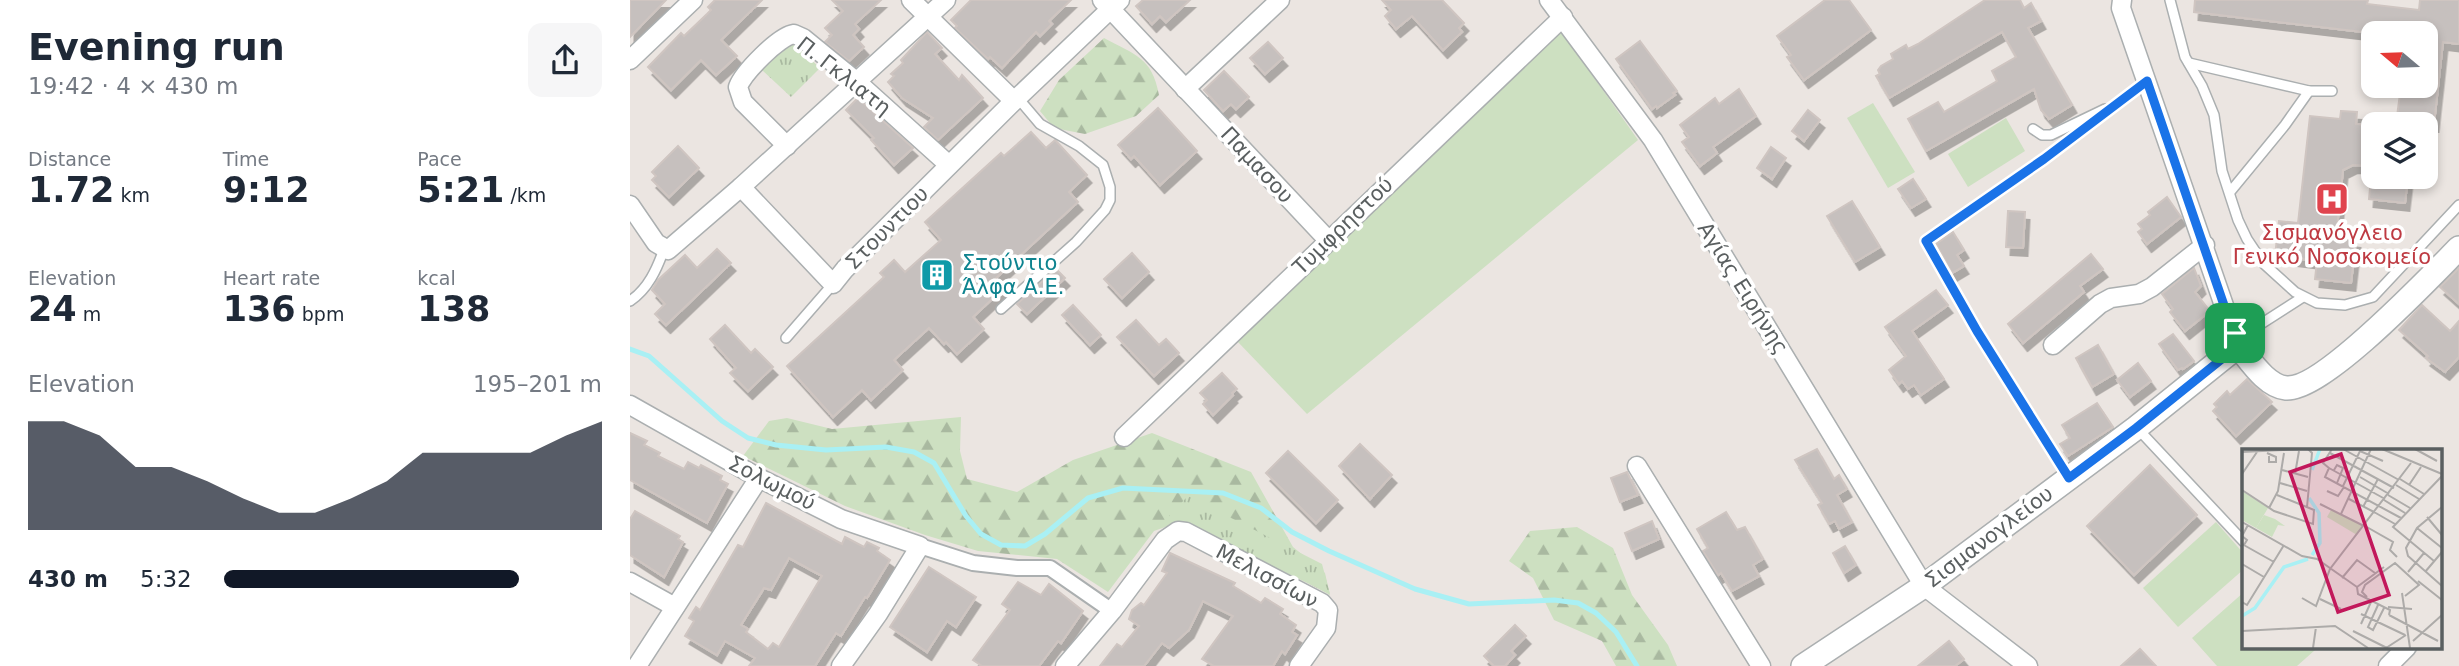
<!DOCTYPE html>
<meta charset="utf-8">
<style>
:root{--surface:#fff;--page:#f6f6f7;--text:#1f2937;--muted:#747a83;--accent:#111827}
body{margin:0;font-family:"DejaVu Sans",sans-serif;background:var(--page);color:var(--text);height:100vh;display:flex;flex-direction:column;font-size:26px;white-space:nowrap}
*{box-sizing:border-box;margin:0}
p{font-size:23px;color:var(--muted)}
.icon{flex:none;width:38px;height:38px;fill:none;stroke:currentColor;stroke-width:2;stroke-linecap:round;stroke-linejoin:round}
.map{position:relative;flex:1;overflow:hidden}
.panel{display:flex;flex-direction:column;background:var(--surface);width:630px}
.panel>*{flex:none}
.needle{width:46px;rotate:289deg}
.tools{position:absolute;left:1731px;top:21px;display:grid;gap:14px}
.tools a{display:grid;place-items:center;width:77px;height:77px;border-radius:14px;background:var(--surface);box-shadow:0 4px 10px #0003;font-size:35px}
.pin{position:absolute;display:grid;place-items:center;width:60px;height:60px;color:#fff;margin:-30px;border-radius:14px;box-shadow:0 4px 10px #0006}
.round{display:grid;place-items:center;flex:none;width:74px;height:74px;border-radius:14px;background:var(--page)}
.summary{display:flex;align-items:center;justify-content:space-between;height:119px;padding:0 28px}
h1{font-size:38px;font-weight:700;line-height:52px}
.metrics{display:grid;grid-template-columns:repeat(3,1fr);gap:10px;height:119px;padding:7px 28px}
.metrics div{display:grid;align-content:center}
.metrics b{font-size:35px;font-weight:700}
.metrics small{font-size:19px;font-weight:400}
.metrics p{font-size:19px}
.chart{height:196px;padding:14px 28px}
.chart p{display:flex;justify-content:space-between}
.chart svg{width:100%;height:126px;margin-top:7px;fill:var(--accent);opacity:.7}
ul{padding:0 28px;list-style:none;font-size:23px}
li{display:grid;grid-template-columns:112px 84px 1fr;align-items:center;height:52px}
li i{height:18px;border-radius:9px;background:var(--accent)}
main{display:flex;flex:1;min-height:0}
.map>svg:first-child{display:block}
.grass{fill:#cde0c1}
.forest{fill:url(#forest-firs)}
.park{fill:url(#park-tufts)}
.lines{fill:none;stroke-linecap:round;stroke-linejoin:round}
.stream{stroke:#a9f0f4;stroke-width:5}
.building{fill:#c6c0be;stroke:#cfc5c1;stroke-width:2;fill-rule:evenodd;filter:url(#shadow)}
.service-casing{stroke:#abafb0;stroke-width:12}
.pedestrian-casing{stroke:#abafb0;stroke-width:18}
.minor-casing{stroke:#abafb0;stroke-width:21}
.tertiary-casing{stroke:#abafb0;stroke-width:26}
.service{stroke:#fff;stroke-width:9}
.pedestrian{stroke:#fff;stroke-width:14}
.minor{stroke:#fff;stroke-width:18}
.tertiary{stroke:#fff;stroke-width:23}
.route-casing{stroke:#fff;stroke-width:14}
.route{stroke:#1a73e8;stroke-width:9}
.labels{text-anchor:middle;stroke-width:7;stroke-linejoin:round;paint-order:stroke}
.street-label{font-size:21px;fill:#5a5f60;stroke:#fff}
.health-label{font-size:21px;fill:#be3a42;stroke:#fff}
.culture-label{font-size:21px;fill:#0d838f;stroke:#fff;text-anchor:start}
.inset-river{fill:none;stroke:#a9f0f4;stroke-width:3.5}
.inset-road{fill:none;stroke:#adaba9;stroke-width:2}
.view{fill:#c2185b;fill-opacity:0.15;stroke:#c2185b;stroke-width:3.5}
.inset-edge{fill:none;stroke:#5a5f60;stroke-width:3.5}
</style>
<main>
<section class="panel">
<div class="summary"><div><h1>Evening run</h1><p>19:42 · 4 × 430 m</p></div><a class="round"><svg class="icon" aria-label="share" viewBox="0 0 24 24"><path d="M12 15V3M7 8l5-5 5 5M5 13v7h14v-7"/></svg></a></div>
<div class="metrics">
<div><p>Distance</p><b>1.72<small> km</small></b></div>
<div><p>Time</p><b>9:12</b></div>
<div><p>Pace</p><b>5:21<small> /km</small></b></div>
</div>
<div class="metrics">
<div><p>Elevation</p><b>24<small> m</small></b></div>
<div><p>Heart rate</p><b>136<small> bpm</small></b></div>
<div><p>kcal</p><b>138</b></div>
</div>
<div class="chart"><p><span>Elevation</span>195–201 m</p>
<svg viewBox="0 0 160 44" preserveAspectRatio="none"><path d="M0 44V6L10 6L20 11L30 22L40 22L50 27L60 33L70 38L80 38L90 33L100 27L110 17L120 17L130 17L140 17L150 11L160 6V44z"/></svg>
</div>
<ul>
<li><b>430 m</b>5:32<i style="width:78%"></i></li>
</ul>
</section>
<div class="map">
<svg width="1829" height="666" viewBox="0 0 1829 666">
<defs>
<pattern id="forest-firs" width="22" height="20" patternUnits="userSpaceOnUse" patternTransform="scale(1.75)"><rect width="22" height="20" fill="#cde0c1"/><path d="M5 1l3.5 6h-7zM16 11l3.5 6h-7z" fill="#a9b9a0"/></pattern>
<pattern id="park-tufts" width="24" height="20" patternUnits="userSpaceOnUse" patternTransform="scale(1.75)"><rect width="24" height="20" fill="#cde0c1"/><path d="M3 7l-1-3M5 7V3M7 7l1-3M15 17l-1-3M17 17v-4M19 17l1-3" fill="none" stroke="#a9b9a0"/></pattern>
<filter id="shadow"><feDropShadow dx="4.5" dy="8" stdDeviation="0" flood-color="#0004"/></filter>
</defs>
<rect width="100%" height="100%" fill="#ebe5e1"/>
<g class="grass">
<polygon points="930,29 1008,140 677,414 607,341"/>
<polygon points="1243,103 1285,172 1258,188 1217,118"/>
<polygon points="1376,118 1395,151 1338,187 1318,154"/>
<polygon points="1586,522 1614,554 1614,569 1548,627 1513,588"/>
<polygon points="1614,592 1614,647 1682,647 1685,650 1667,666 1587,666 1562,638"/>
</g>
<g class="forest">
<path d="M474 38C505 55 522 57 529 95L506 116 455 134 424 128 410 111 429 80Z"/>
<polygon points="331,417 330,451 337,479 387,492 443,460 522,433 621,472 663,547 695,573 700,595 602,541 555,520 524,531 478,592 427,559 348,551 295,535 215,506 113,456 139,421 157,418 202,429"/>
<polygon points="947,527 983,548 1002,595 1038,645 1047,666 986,666 972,641 924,620 903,578 879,561 900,531"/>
</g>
<g class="park">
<polygon points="162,42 190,68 161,97 132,70"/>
<polygon points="558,496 692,564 700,594 539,516"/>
</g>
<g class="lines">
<polyline class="stream" points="0,349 19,356 92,421 118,438 146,445 196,450 256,447 284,452 304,463 336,516 351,534 371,545 395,546 415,534 458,498 493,488 593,493 631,508 662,532 699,551 785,589 839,604 924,600 948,603 966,613 986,632 1007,666"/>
</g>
<g class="building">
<polygon points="0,0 36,0 0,37"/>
<polygon points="85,0 132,0 91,40 107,56 86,75 71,60 41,90 18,67 51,33 54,36 77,14 81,10 78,7"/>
<polygon points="202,0 251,0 225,24 229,29 223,35 234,47 219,61 195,42 202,35 195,28 213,11"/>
<polygon points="341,0 441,0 419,21 422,24 410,36 406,32 372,68 360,57 358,59 325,28 327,26 321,20"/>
<polygon points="513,0 560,0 536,22 530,16 522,24 506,6"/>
<polygon points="752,0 812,0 834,23 829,28 832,32 813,50 782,16 766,29 755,16 761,10"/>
<polygon points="1195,0 1219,0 1241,30 1174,80 1157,57 1161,55 1147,36"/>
<polygon points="1355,0 1390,0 1394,8 1401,3 1411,21 1398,28 1442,105 1419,119 1411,110 1404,89 1296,151 1278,119 1308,102 1314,112 1367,81 1362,71 1386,57 1372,32 1259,98 1246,76 1250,74 1248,70 1251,66 1263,59 1261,54 1276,45 1278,49 1288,44"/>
<polygon points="1565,0 1738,0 1737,4 1789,10 1790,0 1829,0 1829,44 1813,42 1804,124 1766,124 1771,86 1796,86 1796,33 1741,33 1564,12"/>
<polygon points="297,32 312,48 305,54 329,80 332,75 353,98 308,140 294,127 303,118 272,98 258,82 264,76 261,74 273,63 271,60"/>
<polygon points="1010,41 1047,91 1043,93 1045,95 1027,108 1026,106 1022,109 986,59"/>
<polygon points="638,42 653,58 635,74 620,58"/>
<polygon points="594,71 619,97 606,109 601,104 593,111 574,90"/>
<polygon points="1109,89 1126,116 1083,147 1087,153 1070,166 1052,142 1059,137 1050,125 1085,98 1089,104"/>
<polygon points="228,98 283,148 264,165 241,140 244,138 216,110"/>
<polygon points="528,108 567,151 530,185 504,156 501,159 488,145"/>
<polygon points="1178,110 1190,120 1174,141 1162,131"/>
<polygon points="1711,111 1727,112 1726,124 1742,126 1739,149 1743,150 1743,166 1723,165 1713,170 1706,238 1726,240 1721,283 1685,279 1687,261 1645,256 1649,221 1668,223 1680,116 1710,119"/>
<polygon points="401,132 416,148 425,140 426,141 457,175 439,192 448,202 366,278 374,288 343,317 354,329 327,354 316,342 314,344 299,328 264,360 273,370 241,400 232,390 203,417 157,366 254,277 250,273 264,260 275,272 311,240 295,222 371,153 374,156"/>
<polygon points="48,146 69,168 39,197 22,180 26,176 22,172"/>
<polygon points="1141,147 1156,158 1142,179 1127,168"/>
<polygon points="1741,177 1778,177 1775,203 1739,199"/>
<polygon points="1283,179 1296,199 1281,208 1268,189"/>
<polygon points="1537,197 1551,217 1517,244 1508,232 1512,229 1508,224 1520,215 1518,212"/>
<polygon points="1222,201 1250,247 1225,262 1197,216"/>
<polygon points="1378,211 1395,212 1393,248 1376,247"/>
<polygon points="1323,232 1334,250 1327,255 1334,266 1322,273 1306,244"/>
<polygon points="87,249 101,263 36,325 25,314 35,304 22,290 28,280 55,255 67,268"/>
<polygon points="502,253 519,272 492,298 474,279"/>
<polygon points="1461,254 1473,269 1450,286 1454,292 1393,343 1378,324"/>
<polygon points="1564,268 1571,286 1565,292 1580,311 1555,331 1540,312 1543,309 1532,294"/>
<polygon points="1829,268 1829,304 1810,287"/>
<polygon points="426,269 435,278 397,314 387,304"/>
<polygon points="1306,290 1318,305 1282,331 1314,379 1291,395 1284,385 1278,389 1272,381 1269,384 1259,370 1276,356 1255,327"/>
<polygon points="443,305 471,335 460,345 432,315"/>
<polygon points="1792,305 1820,331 1829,321 1829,357 1815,372 1796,358 1798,356 1769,330"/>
<polygon points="506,320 529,345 536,339 549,353 524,376 487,337"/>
<polygon points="95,325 121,353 125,349 143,367 118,391 100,373 106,368 80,339"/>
<polygon points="1543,334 1564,361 1553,369 1552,368 1548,370 1529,344"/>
<polygon points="1468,345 1484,374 1462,387 1446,358"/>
<polygon points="1508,363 1521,381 1500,397 1487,380"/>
<polygon points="592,373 607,389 602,393 603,395 583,415 573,404 577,400 570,393"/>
<polygon points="1617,379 1642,402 1606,436 1583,411 1587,407 1584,404 1597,391 1600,395"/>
<polygon points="1467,403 1483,427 1438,456 1430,444 1440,438 1432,425"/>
<polygon points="0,433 17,441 14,445 30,453 28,456 54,469 58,462 69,468 71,465 92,476 90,480 98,484 77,523 0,480"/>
<polygon points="730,444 762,475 740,499 709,466"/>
<polygon points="1187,449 1204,479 1209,475 1217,489 1207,495 1222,522 1209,529 1205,521 1199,524 1188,505 1192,503 1165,460"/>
<polygon points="658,451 708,500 686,523 636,473"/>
<polygon points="1520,465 1567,515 1504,575 1457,526"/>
<polygon points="997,472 1008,495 990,502 981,478"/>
<path d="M136 503 212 544 215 537 234 547 237 542 249 548 247 551 260 560 237 598 235 597 211 636 206 633 185 666H119L125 658 95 641 87 655 55 636 64 621 59 618 66 607 70 610 108 545 113 547ZM159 558 192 576 149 647 143 643 138 649 116 632 118 629 111 625 134 588 141 590Z"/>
<polygon points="5,511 50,536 48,539 53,542 34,577 0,555 0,519"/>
<polygon points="1096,512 1107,530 1115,527 1133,559 1123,565 1129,576 1102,591 1091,573 1088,575 1073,551 1078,548 1067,529"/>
<polygon points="1022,521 1029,539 1002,551 995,533"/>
<polygon points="1215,546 1226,565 1214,573 1203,553"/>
<polygon points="540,553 605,583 603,586 631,603 635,598 653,609 650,614 666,625 662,632 667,635 655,654 652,651 643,666 584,666 572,659 603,616 573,601 559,630 539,648 532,643 514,666 470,666 487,644 492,647 509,626 499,619 502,610 511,603 514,605 537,573 532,571"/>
<polygon points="299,567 346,597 326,627 317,621 297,652 260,627"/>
<polygon points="388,582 411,595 419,584 453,611 431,643 428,641 409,666 352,666 343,660 380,610 372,604"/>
<polygon points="885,625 896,636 881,651 885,655 875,666 864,666 854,656"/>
<polygon points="1319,641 1334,659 1325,666 1288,666"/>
<polygon points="1510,649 1526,666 1491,666"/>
</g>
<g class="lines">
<defs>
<g id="service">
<polyline points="1540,0 1555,57 1572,86 1584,115 1592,171 1608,220 1617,239 1633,263 1665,292 1687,303 1715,305 1743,297 1829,205"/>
<polyline points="1559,63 1679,91 1702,91"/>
<polyline points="1403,129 1412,135 1421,135 1475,109"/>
<polyline points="1600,192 1655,125 1679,91"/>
<path d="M0 301C18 289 27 269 34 249"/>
<polyline points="371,309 446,242 475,210 480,200 480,187 473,165 449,146 410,124 387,97"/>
<polyline points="1605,333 1620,331 1673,297"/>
<polyline points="156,338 203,284"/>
<polyline points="1508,429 1614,542"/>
<polyline points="1438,476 1347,331 1296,241 1414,159 1517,81"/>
</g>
<polyline id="pedestrian" points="290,546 343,563 387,568 420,568 482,611"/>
<g id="minor">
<polyline points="281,0 384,101"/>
<polyline points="472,0 698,240"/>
<polyline points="919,0 1023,140 1294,586 1398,666"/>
<polyline points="1492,0 1491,8 1608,346"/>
<polyline points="0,60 63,0"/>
<polyline points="555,89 650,0"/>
<path d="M157 146 113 102 108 87C113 73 149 36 164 34L173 38 227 82 319 165"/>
<polyline points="111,187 316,0"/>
<polyline points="0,205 26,243 38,250 111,187 203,284 215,269 384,101 490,0"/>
<polyline points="1423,345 1470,304 1481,298 1509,294 1522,287 1575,245"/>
<polyline points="0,405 129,478 211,519 290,546 248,614 211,666"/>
<polyline points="494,437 933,17"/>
<polyline points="1007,466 1131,666"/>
<polyline points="0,582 45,607"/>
<polyline points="7,666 129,478"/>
<polyline points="435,666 482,611 535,540 548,531 556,532 692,603 698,610 696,628 669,666"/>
<polyline points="1758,666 1777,647"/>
</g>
<path id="tertiary" d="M1173 666 1294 586 1506 428 1608 346C1620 360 1636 386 1656 388 1693 391 1801 276 1829 248"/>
</defs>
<use href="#service" class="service-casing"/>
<use href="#pedestrian" class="pedestrian-casing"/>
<use href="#minor" class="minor-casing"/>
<use href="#tertiary" class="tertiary-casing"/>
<use href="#service" class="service"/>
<use href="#pedestrian" class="pedestrian"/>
<use href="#minor" class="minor"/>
<use href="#tertiary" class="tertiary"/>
</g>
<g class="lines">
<defs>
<polygon id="route" points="1517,81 1608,346 1506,428 1439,478 1347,331 1296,241 1414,159"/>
</defs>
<use href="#route" class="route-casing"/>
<use href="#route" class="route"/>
</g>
<defs>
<symbol id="hospital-square" viewBox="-11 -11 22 22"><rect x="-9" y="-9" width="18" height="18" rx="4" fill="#e0444e" stroke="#fff"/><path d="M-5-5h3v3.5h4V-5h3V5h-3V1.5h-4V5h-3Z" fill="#fff"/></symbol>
<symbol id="building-square" viewBox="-11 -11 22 22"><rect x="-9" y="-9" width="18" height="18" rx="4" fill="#0f9aa8" stroke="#fff"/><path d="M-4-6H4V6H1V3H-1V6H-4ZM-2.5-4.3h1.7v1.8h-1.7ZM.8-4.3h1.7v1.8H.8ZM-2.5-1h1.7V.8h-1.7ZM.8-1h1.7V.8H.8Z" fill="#fff"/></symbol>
</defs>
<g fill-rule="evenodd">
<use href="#hospital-square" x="1683" y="180" width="38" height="38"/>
<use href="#building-square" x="288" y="256" width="38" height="38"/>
</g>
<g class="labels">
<g class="street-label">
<text transform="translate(214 76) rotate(38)" y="7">Π. Γκλιατη</text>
<text transform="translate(627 165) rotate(47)" y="7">Παμασου</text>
<text transform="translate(713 226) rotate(-44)" y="7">Τυμφρηστού</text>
<text transform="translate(257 228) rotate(-45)" y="7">Στουντιου</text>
<text transform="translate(1113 288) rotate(58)" y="7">Αγίας Ειρήνης</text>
<text transform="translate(142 483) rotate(27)" y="7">Σολωμού</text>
<text transform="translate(1359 537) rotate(-37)" y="7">Σισμανογλείου</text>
<text transform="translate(637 576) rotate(28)" y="7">Μελισσίων</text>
</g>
<g class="health-label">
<text x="1702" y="240">Σισμανόγλειο<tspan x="1702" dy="24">Γενικό Νοσοκομείο</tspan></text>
</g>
<g class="culture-label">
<text x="332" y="270">Στούντιο<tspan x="332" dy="24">Άλφα Α.Ε.</tspan></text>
</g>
</g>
<g transform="translate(1612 449)">
<rect width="200" height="200" fill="#ebe5e1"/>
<path d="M89 61 121 77 115 86 85 68Z" fill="#cde0c1"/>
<path d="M22 66 33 70 43 77 36 76 30 88 14 79Z" fill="#cde0c1"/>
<path d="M0 42 26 59 14 79 0 71Z" fill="#cde0c1"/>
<path class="inset-river" d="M70 21 78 0M67 49 77 64 78 94 70 106M0 167 13 159 42 118 66 110"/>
<path class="inset-road" d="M90 0 81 14 87 19 83 28 159 69M101 0 157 31M140 0 200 25M173 0 195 12M0 3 60 0M25 4 34 8V13H27V7M88 4 152 39M87 19 143 50M40 21 66 28M92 21 95 16 101 19 95 34M0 25 15 3M53 25 57 2M118 28 147 45M158 30 182 45M38 34 65 42M154 36 177 50M167 36 179 18M101 37 118 2 141 12M0 41 32 62 71 75 72 61 35 46M85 42 96 47 102 38M146 46 168 59M107 50 132 63M142 51 163 64M78 55 122 77M65 58 70 4 66 0M121 58 136 30M200 58 175 79 164 99 166 107 200 137M27 59 36 42 42 4M132 63 153 75M99 65 129 0M185 68 200 86M0 73 60 107 75 110 115 138 116 145 148 161 147 166M123 77 151 93 148 101 155 108M175 79 200 99M0 95 32 113M2 96 5 91 0 87 6 76M192 112 151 78 200 27M0 115 22 128M166 123 182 104M183 123 200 103M100 129 115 111 133 124M176 132 200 151M115 138 142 118M160 144 168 199M125 148 120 143 123 136 153 114 177 136 163 147M60 149 74 157 88 120 169 14M78 150 99 160M0 153 5 156 42 96M136 156 126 178 131 181 142 159M146 158 170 160M119 165 163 186M147 166 196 192M119 175 129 153M0 182 93 177 126 199M111 182 145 199M171 192 200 166M71 199 74 178M144 199 164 186"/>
<path class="view" d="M99 5 147 146 96 163 48 23Z"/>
<rect width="200" height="200" class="inset-edge"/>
</g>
</svg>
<div class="tools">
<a><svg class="needle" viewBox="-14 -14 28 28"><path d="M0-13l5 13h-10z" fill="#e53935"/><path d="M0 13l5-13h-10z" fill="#747a83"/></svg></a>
<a><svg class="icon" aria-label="layers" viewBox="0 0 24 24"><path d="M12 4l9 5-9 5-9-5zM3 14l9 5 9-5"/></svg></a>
</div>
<div class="pin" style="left:1605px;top:333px;background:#1e9e55"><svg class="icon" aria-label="arrive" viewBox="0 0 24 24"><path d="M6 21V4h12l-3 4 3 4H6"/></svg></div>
</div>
</main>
